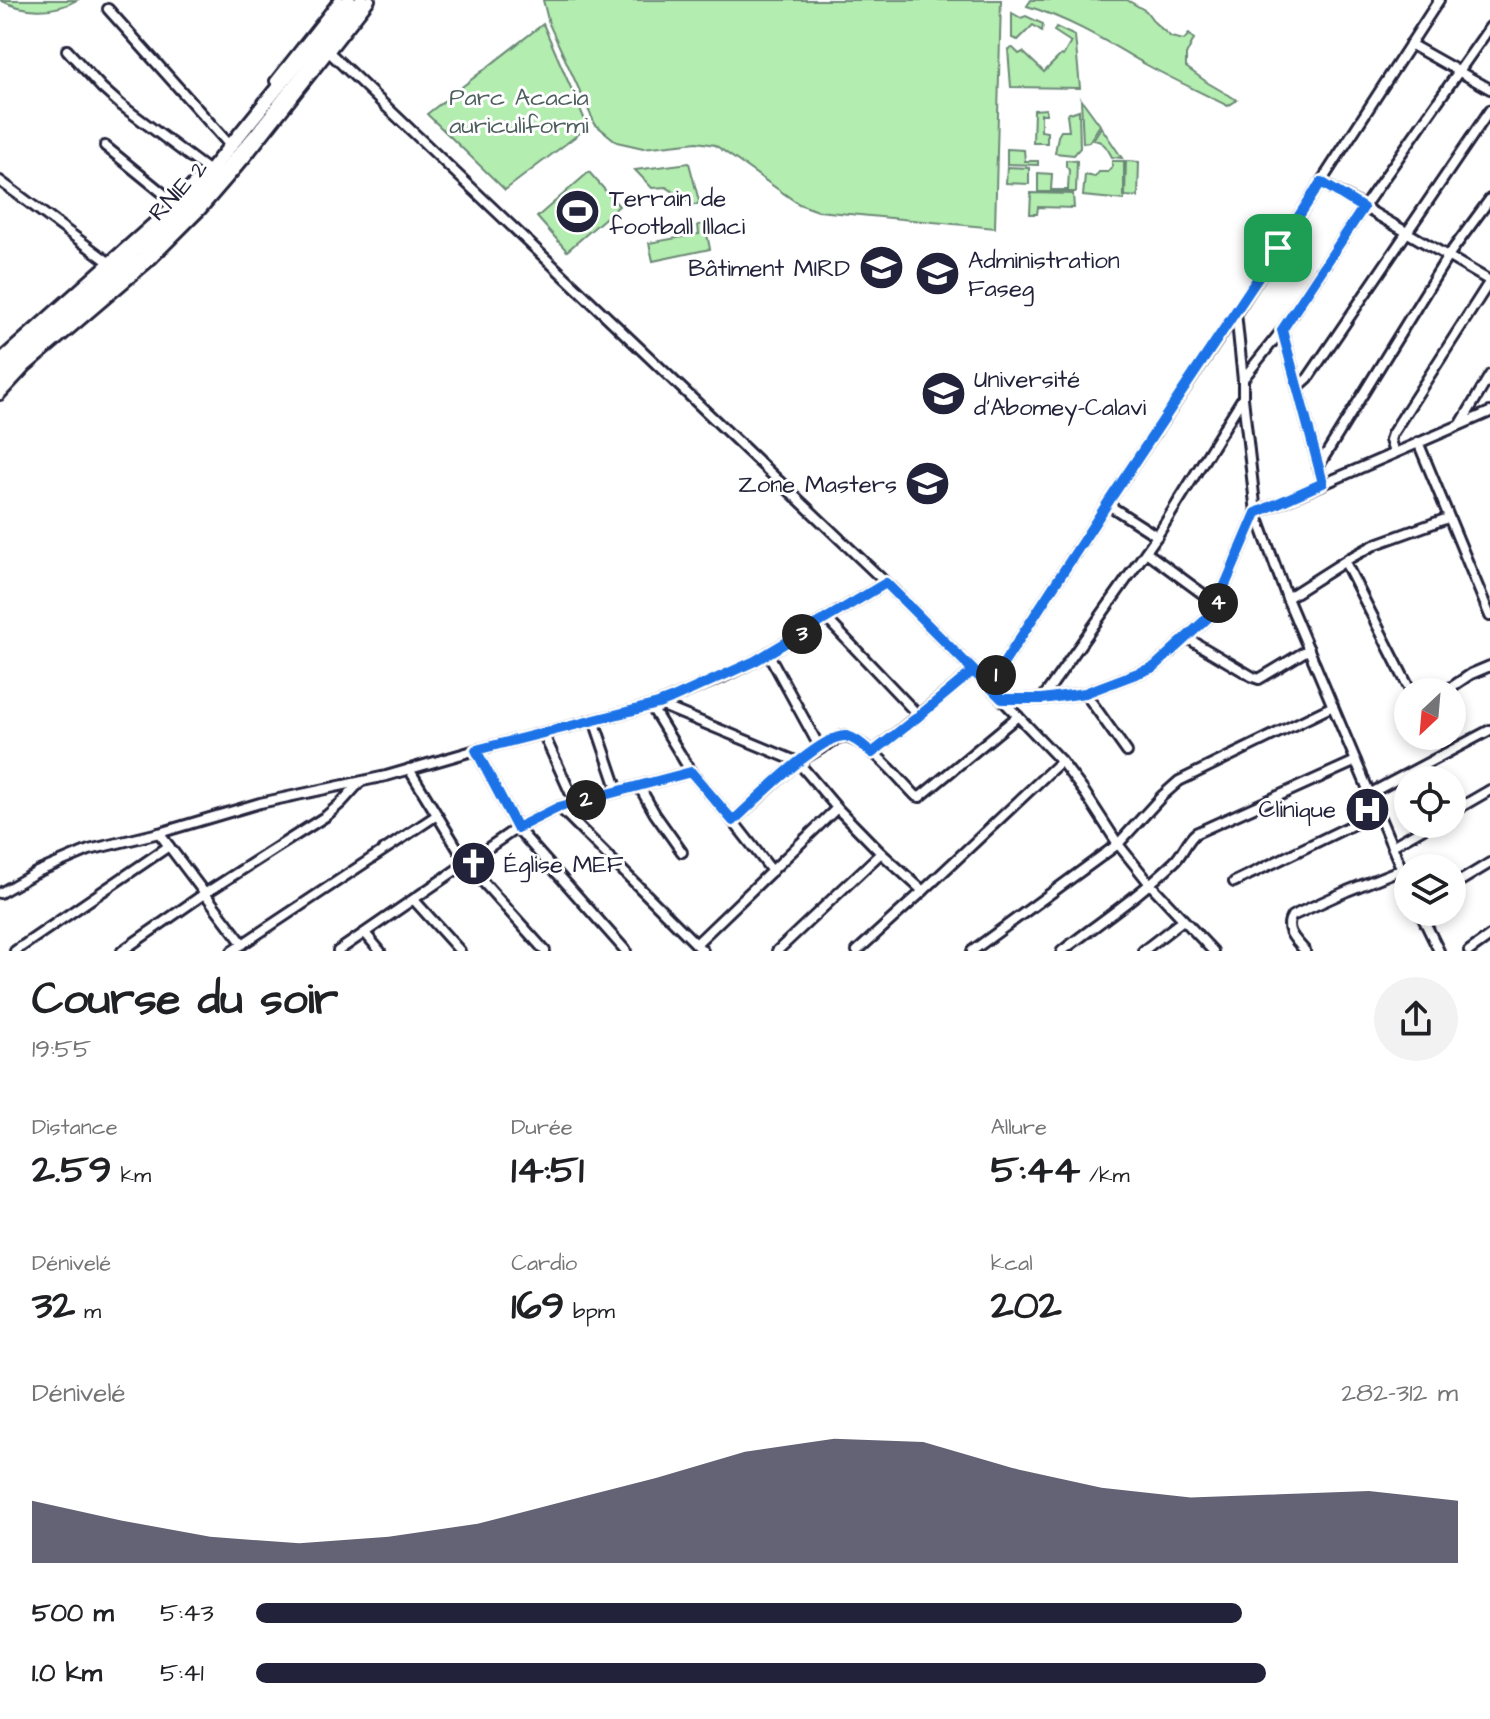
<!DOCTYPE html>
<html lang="fr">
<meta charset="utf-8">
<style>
:root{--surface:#fff;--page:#f2f2f2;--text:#202124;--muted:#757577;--accent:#22223b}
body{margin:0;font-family:"Architects Daughter",sans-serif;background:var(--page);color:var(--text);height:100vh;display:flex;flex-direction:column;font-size:30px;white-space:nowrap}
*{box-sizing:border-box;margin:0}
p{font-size:26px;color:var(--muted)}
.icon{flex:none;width:44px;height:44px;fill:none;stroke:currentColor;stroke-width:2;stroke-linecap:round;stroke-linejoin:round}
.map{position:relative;height:951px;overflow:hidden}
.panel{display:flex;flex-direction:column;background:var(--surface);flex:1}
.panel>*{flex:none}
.needle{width:52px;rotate:206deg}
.controls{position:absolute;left:1394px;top:678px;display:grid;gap:16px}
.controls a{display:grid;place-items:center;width:72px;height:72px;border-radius:50%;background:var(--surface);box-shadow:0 4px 12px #0003;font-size:40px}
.pin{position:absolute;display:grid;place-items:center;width:68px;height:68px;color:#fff;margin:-34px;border-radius:16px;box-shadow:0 4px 12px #0006}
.km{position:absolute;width:40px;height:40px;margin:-20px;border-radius:50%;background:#222;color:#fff;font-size:22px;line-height:40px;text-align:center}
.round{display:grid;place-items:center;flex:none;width:84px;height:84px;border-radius:42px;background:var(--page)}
.head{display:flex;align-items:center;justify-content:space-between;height:136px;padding:0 32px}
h1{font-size:44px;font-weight:700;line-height:60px}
.stats{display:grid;grid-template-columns:repeat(3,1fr);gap:12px;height:136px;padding:8px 32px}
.stats div{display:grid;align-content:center}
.stats b{font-size:40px;font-weight:700}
.stats small{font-size:22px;font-weight:400}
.stats p{font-size:22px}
.chart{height:224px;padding:16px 32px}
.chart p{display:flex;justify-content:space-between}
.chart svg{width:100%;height:144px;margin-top:8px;fill:var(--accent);opacity:.7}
ul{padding:0 32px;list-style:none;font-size:26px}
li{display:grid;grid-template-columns:128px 96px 1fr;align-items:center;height:60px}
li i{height:20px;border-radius:10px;background:var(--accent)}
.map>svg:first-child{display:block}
.green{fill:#b4edb0;stroke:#6b8876;stroke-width:2}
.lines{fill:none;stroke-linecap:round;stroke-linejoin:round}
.minor-casing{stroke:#22223b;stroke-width:14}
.highway-casing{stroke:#22223b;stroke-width:18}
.minor{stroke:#fff;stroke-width:8}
.highway{stroke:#fff;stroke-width:12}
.route-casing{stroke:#fff;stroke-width:16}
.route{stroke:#1a73e8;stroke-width:10}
.labels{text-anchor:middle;stroke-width:6;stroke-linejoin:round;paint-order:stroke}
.park-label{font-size:24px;fill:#4e5f5e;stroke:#fff}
.street-label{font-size:24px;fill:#22223b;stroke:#fff}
.poi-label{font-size:24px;fill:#22223b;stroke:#fff;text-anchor:start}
</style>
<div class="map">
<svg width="1490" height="951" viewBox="0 0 1490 951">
<rect width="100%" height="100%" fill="#fff"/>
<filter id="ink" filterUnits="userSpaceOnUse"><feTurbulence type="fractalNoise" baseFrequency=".0125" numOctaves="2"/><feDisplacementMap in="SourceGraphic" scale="16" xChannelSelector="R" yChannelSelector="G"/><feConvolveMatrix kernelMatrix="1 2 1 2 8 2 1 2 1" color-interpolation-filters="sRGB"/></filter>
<g filter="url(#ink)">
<g class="green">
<path d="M0 0H77C53 14 24 12 0 0Z"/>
<polygon points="543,0 1001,0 995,228 818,211 799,204 715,145 697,142 643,148 617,142 595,124 549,24"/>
<path d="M1031 0H1127L1146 11 1155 23 1171 37 1184 40 1189 34 1194 39 1186 55V67L1208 83 1237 100 1228 106C1201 92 1172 79 1145 64 1107 42 1070 19 1027 6Z"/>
<polygon points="1012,13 1021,18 1026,16 1043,24 1042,31 1033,25 1018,40 1012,38"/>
<polygon points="543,24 588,127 505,190 427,114"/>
<polygon points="1056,27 1075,36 1080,88 1011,87 1008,49 1013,48 1019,54 1023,52 1044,72 1061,55 1063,56 1071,42 1054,31"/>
<polygon points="1081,99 1100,125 1089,142 1083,143"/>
<polygon points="1046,109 1046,114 1041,114 1041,131 1047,132 1047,143 1033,143 1034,110"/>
<polygon points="1079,110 1080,148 1074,155 1055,153 1058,136 1061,131 1069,131 1067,114"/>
<path d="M1101 127 1122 158 1112 157C1107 148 1104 141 1093 140Z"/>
<polygon points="1007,149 1024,150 1025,161 1038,161 1038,165 1007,164"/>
<polygon points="1066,160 1077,161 1076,192 1038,192 1038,173 1052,174 1051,190 1068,190 1069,170 1066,166"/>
<polygon points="1112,161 1124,161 1124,200 1083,196 1085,175 1095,177 1099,172 1108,172 1112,167"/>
<polygon points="1126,161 1139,162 1138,197 1125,196"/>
<polygon points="689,163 699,201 698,204 694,205 666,187 652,188 635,170"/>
<polygon points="1007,167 1029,168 1029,184 1006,183"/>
<polygon points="589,172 619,206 567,251 537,217"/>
<polygon points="1031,193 1073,194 1074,208 1038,207 1037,214 1030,214"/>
<polygon points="705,224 710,249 653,261 649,243 699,234 698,225"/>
</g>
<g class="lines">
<defs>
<g id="minor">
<polyline points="108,9 227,142"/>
<polyline points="1410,44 1490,89"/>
<polyline points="67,50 102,88 121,105 205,168"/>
<polyline points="329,52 886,583 989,686 1061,761 1085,793 1118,844 1150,884 1213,951"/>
<polyline points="275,81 339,0"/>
<polyline points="105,146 175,203"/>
<polyline points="0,181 110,263"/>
<polyline points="1321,182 1490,281 1392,434 1390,440 1394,453"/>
<polyline points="1236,313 1243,380 1243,398 1256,513 1287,598 1408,884"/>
<polyline points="1282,330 1323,483"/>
<polyline points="0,359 175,203 194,182"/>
<polyline points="1243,379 1282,330 1363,208 1490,27"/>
<polyline points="1298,387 1308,378 1490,110"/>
<polyline points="0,395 26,367 149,262 201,210 244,160 370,0"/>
<polyline points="1462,422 1490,375"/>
<polyline points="1418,442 1490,616"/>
<polyline points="1318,467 1448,256 1490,199"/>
<polyline points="1107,504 1157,536"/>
<polyline points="1146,552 1218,605"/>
<polyline points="1345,562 1411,692"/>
<polyline points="1287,598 1350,558 1376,544 1448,518"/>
<polyline points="827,619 919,716"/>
<polyline points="1187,638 1253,677 1259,679 1309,649"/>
<polyline points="768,653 820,748"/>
<polyline points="989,686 1107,504 1236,313 1439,0"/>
<polyline points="1444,692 1471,674 1490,666"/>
<polyline points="1085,693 1127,752"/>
<polyline points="1002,699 1042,699 1085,693 1154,667 1213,613 1256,513 1490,412"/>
<polyline points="1042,699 1157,536 1242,399"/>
<polyline points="658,704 798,762 837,808 881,853 923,891"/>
<polyline points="651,706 691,772 733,821 772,871"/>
<polyline points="594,720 618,791"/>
<polyline points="543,733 575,803"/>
<polyline points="476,750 517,828 626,951"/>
<polyline points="872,753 973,671"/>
<polyline points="409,769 467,864 545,951"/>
<polyline points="639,786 655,814 682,852"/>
<polyline points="1369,794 1490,730"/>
<polyline points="559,807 703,951"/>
<polyline points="1452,812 1490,790"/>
<path d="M733 821 798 762 842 736C869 740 897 777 916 796L920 797 1018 716"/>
<polyline points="159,833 243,944"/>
<polyline points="1392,846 1431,824"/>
<polyline points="1234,882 1377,813"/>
<polyline points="1452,886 1490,863"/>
<polyline points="0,893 37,872 89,850 159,833 260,803 386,776 476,750 658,704 723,677 755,661 886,583"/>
<polyline points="414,900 460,951"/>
<polyline points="1420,912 1439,951"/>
<polyline points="365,933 380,951"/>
<polyline points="696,944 837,808"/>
<polyline points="15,951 169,846"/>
<polyline points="122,951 204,894 326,816 341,803 360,782"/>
<polyline points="232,951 437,815"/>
<polyline points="338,951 517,828 559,807 691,772"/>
<polyline points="777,951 881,853"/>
<polyline points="857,951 923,891 1061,761"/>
<polyline points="972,951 1118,844 1162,796 1179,781 1333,706"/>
<path d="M1062 951C1100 922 1140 895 1174 862 1183 854 1186 841 1196 833L1356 761"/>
<polyline points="1143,951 1183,920"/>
<path d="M1305 951C1296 940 1283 930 1292 916L1347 891 1402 869"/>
<polyline points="1469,951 1490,936"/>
</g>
<g id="highway">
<path d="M0 370C58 314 122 265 179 209L349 0"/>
<polyline points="0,384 32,350 141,260 191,210 255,136 362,0"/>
</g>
</defs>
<use href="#minor" class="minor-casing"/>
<use href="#highway" class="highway-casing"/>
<use href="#minor" class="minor"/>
<use href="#highway" class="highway"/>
</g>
</g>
<g class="lines" filter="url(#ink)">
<defs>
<path id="route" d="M1278 248 1107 504 989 686 973 671 919 716 872 753C865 747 856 738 846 736 822 733 753 803 733 821L691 772 559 807 517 828 476 750 658 704 671 699 755 661 886 583 1002 699H1042L1085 693 1154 667 1213 613 1256 513 1323 483 1282 330 1363 208 1321 182 1278 248"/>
</defs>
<use href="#route" class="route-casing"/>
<use href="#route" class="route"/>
</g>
<defs>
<symbol id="stadium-disc" viewBox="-11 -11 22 22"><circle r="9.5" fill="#22223b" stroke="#fff"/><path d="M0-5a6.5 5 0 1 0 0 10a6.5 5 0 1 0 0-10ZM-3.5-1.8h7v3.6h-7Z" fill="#fff"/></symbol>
<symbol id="university-disc" viewBox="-11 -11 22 22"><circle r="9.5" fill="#22223b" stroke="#fff"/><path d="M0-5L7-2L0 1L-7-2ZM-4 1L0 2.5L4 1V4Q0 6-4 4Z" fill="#fff"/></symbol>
<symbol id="hospital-disc" viewBox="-11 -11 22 22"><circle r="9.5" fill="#22223b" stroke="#fff"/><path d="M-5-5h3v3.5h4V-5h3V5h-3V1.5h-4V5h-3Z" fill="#fff"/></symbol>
<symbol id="church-disc" viewBox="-11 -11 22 22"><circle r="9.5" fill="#22223b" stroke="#fff"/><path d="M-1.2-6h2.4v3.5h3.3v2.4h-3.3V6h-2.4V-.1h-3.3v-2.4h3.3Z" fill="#fff"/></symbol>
</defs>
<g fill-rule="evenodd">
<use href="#stadium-disc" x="552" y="186" width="51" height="51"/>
<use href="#university-disc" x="856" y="242" width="51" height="51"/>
<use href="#university-disc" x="912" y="248" width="51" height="51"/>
<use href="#university-disc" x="918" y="368" width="51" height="51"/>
<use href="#university-disc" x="902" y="458" width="51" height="51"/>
<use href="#hospital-disc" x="1342" y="784" width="51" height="51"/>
<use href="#church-disc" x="448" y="838" width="51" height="51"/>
</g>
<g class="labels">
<g class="park-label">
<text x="519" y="105">Parc Acacia<tspan x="519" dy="28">auriculiformi</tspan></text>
</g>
<g class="street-label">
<text transform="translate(178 190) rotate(-47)" y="8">RNIE 2</text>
</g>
<g class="poi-label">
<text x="609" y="206">Terrain de<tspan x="609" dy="28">football Illaci</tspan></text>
<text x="968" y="268">Administration<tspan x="968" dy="28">Faseg</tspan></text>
<text x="850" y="276" text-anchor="end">Bâtiment MIRD</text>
<text x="974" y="387">Université<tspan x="974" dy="28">d'Abomey-Calavi</tspan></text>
<text x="897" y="492" text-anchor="end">Zone Masters</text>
<text x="1336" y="817" text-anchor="end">Clinique</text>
<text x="504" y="872">Église MEF</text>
</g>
</g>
</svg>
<div class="controls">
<a><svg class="needle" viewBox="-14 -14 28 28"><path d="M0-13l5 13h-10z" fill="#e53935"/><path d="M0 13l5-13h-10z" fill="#757577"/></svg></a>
<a><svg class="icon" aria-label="locate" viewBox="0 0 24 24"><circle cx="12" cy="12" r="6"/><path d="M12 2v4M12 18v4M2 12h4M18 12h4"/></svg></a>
<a><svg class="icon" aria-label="layers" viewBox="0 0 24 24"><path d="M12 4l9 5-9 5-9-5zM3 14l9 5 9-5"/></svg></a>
</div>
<div class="pin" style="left:1278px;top:248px;background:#1e9e55"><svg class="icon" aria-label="arrive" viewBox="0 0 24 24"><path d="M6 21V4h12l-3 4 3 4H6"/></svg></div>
<b class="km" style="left:996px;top:675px">1</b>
<b class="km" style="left:586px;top:800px">2</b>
<b class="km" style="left:802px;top:634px">3</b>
<b class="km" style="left:1218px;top:603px">4</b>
</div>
<section class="panel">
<div class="head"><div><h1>Course du soir</h1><p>19:55</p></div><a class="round"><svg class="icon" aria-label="share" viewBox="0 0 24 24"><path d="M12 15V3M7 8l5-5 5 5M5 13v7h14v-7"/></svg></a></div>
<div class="stats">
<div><p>Distance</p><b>2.59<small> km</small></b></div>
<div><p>Durée</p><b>14:51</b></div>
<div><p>Allure</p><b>5:44<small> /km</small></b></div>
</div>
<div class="stats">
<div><p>Dénivelé</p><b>32<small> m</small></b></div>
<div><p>Cardio</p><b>169<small> bpm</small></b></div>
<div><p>kcal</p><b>202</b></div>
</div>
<div class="chart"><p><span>Dénivelé</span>282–312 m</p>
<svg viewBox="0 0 160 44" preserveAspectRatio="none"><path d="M0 44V25L10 31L20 36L30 38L40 36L50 32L60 25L70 18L80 10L90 6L100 7L110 15L120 21L130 24L140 23L150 22L160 25V44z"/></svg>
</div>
<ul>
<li><b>500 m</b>5:43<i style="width:82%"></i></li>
<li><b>1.0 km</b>5:41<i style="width:84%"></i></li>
</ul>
</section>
